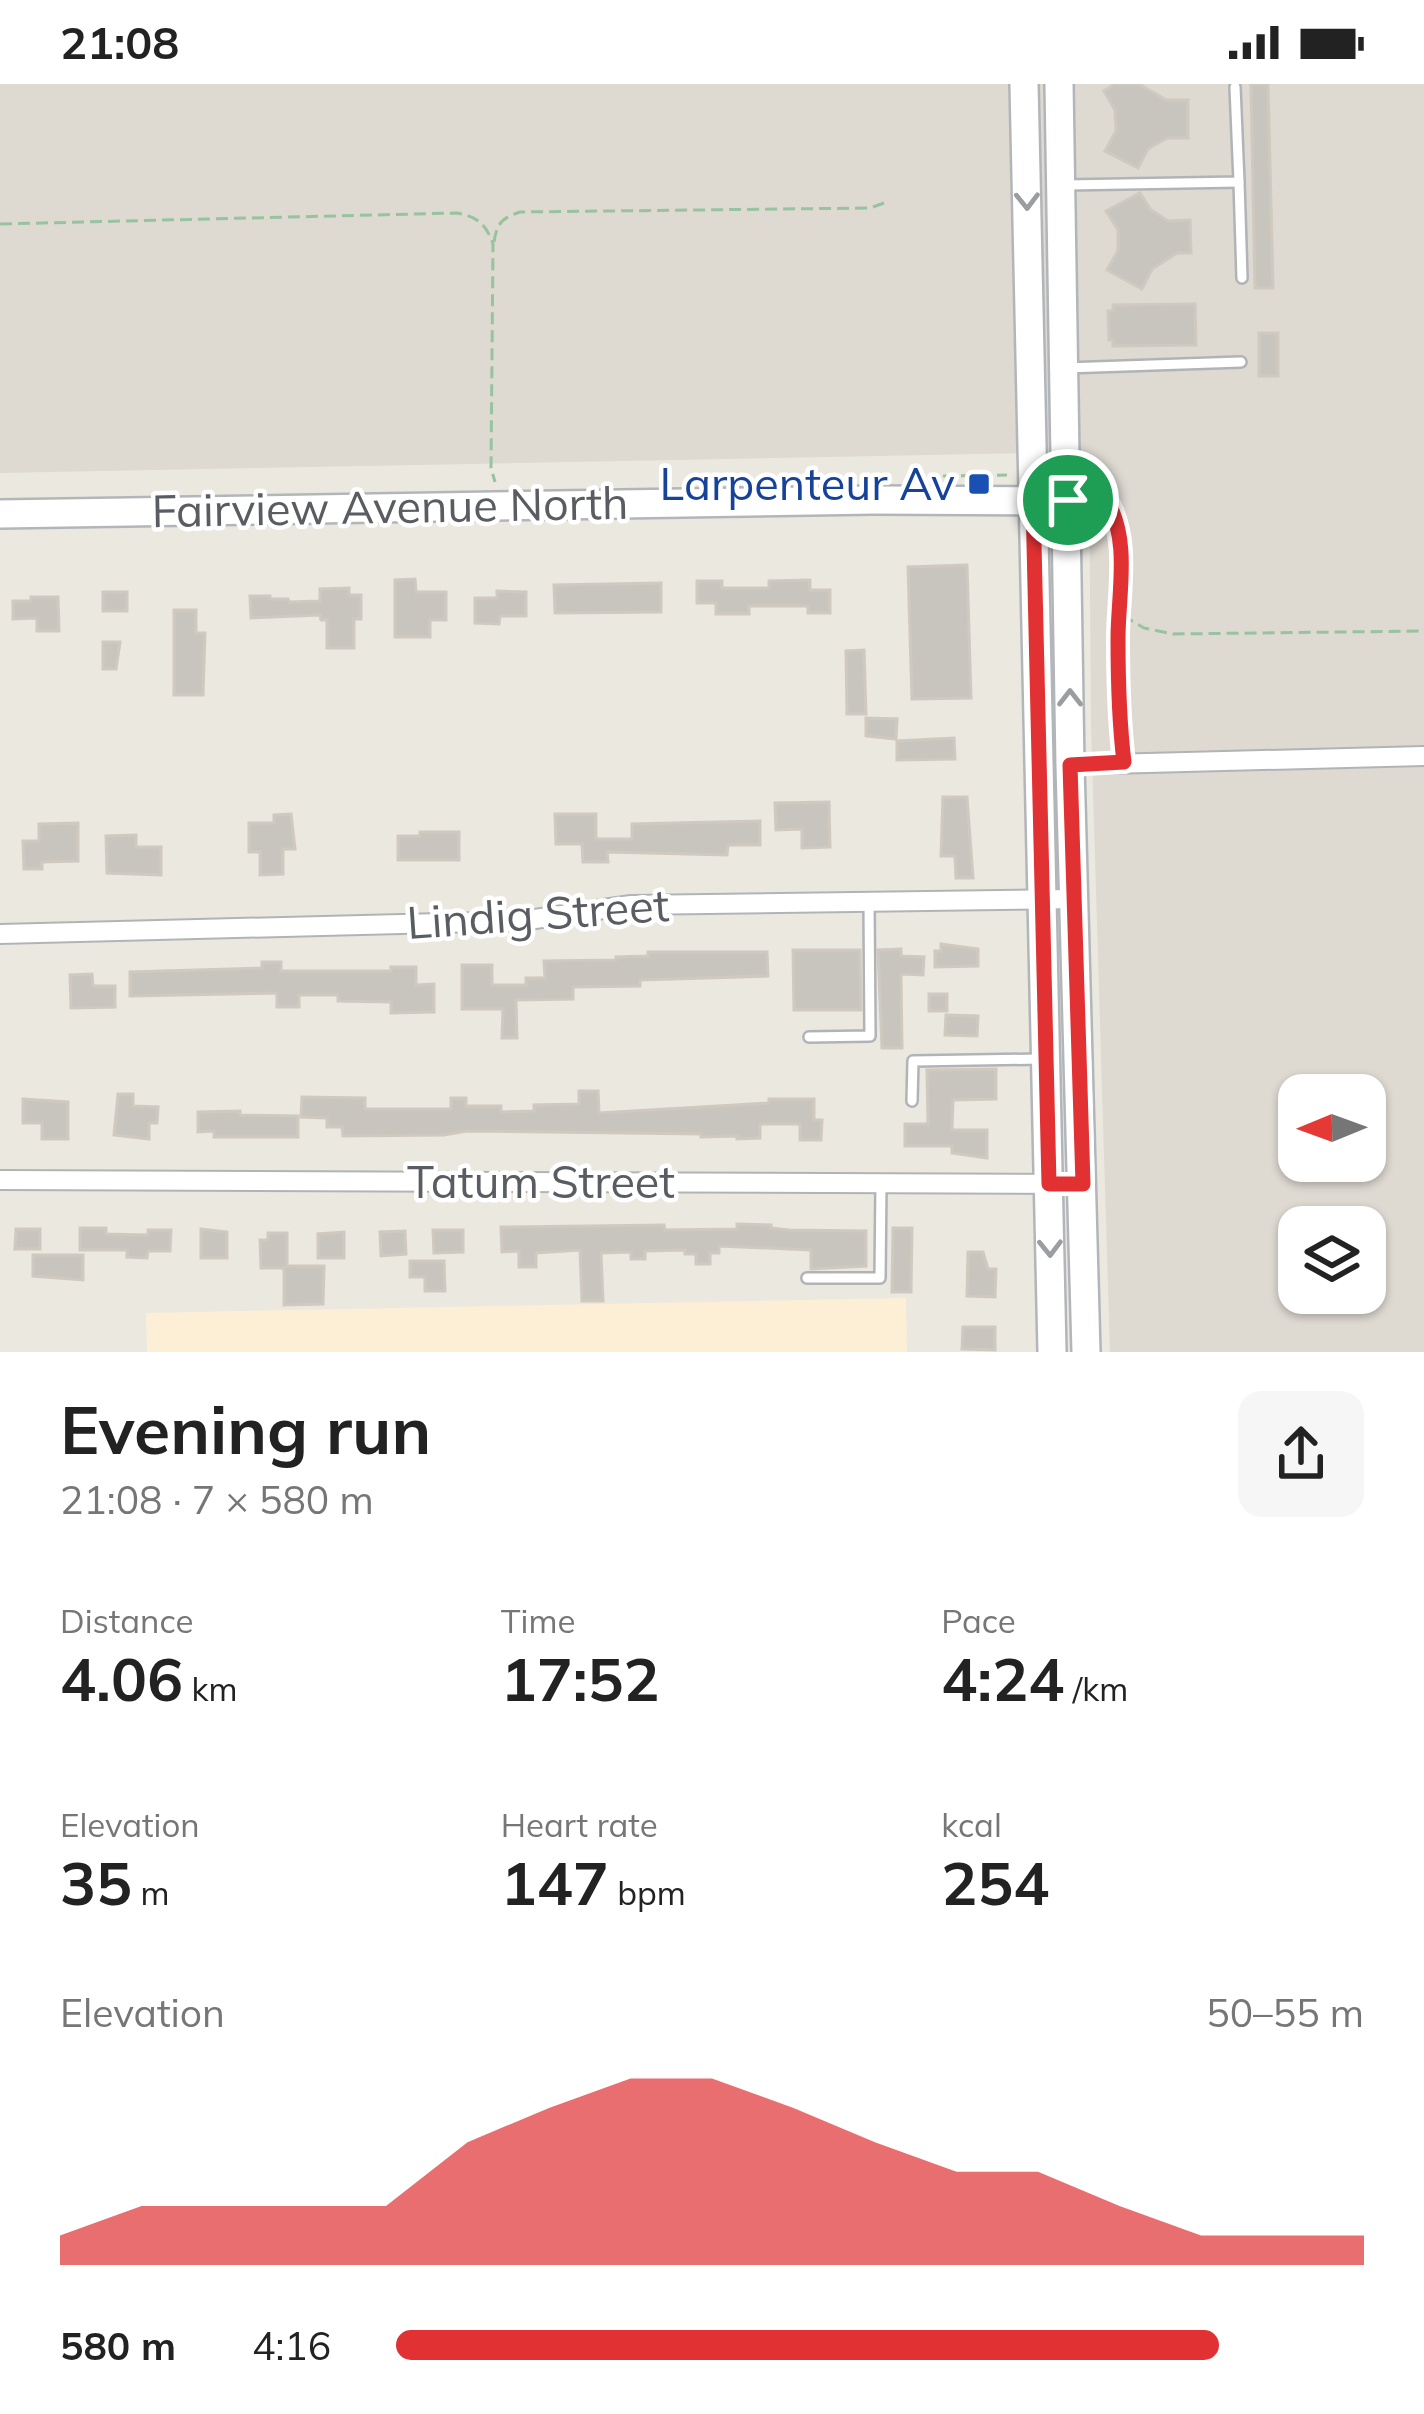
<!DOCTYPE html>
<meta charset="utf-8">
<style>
:root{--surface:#fff;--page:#f6f6f6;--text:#222;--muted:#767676;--accent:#e13133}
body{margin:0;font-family:Mulish,sans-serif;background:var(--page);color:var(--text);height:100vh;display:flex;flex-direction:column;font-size:45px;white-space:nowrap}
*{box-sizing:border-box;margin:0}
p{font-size:39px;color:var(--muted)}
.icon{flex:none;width:66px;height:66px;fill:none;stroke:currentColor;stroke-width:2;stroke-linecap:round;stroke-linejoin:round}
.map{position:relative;height:1268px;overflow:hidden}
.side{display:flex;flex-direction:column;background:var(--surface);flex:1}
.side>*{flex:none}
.needle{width:78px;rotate:269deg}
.tools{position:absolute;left:1278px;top:990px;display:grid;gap:24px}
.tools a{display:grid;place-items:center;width:108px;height:108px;border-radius:24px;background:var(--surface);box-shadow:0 3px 9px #0004;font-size:60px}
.pin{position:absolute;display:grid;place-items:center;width:102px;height:102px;color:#fff;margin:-51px;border:6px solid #fff;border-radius:50%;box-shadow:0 3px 12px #0007}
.round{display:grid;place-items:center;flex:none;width:126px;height:126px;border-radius:24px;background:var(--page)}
.summary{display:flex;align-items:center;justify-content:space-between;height:204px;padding:0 60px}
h1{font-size:66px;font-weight:700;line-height:90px}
.stats{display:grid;grid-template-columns:repeat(3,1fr);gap:18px;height:204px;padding:12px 60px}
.stats div{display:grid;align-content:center}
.stats b{font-size:60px;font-weight:700}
.stats small{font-size:33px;font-weight:400}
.stats p{font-size:33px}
.chart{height:336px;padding:24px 60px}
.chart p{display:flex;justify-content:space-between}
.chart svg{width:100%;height:216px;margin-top:12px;fill:var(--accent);opacity:.7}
ul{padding:0 60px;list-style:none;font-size:39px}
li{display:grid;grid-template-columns:192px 144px 1fr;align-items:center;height:90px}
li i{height:30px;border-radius:15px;background:var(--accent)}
.status{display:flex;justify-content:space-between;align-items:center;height:84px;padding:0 60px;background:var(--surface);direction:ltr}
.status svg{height:33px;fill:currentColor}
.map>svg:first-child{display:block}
.commercial{fill:#fcefd5}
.education{fill:#ded9d1;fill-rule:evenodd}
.building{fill:#c8c5bf;stroke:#d0c9bf;stroke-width:3}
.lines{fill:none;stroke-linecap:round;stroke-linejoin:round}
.lane-casing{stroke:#b1b4b7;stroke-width:14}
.street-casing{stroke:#b1b4b7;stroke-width:22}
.secondary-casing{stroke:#b2b6ba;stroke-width:32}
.path{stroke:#97c39f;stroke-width:3;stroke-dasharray:12 6;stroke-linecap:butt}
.lane{stroke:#fff;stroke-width:9}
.street{stroke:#fff;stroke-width:18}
.secondary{stroke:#fff;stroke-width:27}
.oneway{stroke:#9b9ea0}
.route-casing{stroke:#fff;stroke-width:24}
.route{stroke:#e13133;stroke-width:15}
.transit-dot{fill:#1a4fb4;stroke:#fff;stroke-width:4.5}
.labels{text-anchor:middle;stroke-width:9;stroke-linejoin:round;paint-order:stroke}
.transit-label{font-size:45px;fill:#164399;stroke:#fff;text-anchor:end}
.street-label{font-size:45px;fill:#595d61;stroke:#fff}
</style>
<div class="status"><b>21:08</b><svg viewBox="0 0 49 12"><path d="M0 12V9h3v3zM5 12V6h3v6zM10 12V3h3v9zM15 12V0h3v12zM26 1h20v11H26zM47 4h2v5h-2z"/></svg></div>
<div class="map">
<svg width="1424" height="1268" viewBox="0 0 1424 1268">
<rect width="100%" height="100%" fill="#ebe8e0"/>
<polygon class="commercial" points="906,1214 907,1268 147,1268 146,1229"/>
<path class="education" d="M0 0H1424V1268H1110L1091 640 1089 368 0 389ZM1299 1011H1365V1077H1299ZM1299 1143H1365V1209H1299Z"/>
<g class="building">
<polygon points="1115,0 1139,0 1166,16 1188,16 1188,54 1167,54 1148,65 1138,84 1105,67 1116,47 1115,26 1104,7"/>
<polygon points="1251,0 1268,0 1273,204 1255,204"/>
<polygon points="1140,109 1151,126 1168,137 1190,136 1191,169 1177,169 1152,185 1142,205 1107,186 1118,167 1118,146 1106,127"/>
<polygon points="1195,220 1196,261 1113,262 1113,256 1109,256 1108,227 1113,227 1113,221"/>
<rect x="1259" y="249" width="19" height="43"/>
<polygon points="967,481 971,614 912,615 908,483"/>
<polygon points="415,495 416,508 446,508 446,536 430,536 430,553 395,553 395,496"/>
<polygon points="810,496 810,506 830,506 830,529 808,529 808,522 749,522 749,530 716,530 716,519 697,519 697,497 722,497 722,504 769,504 769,497"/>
<polygon points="661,499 661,528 555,529 554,501"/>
<polygon points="349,504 349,511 361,511 361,535 354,535 354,564 327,564 327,536 321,536 320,531 251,534 250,512 270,512 270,515 288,515 289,518 320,517 320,505"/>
<polygon points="497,507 526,508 526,532 500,532 499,540 475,539 475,514 497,514"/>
<rect x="103" y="508" width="24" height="19"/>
<polygon points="31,513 58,513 59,547 37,547 37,534 13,535 13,517 31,517"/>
<polygon points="174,526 196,526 196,549 205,549 203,611 174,611"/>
<polygon points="103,558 120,558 116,585 103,585"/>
<polygon points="864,566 866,630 847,630 846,567"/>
<polygon points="866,634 897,635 896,655 866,652"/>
<polygon points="954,654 955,675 897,676 897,657"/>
<polygon points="943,713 967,713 973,794 956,794 955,772 941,772"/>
<polygon points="829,718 830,763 802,764 802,745 776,746 775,719"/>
<polygon points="291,730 295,765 283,765 283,790 260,791 260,768 249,768 249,739 274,739 274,731"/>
<polygon points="555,730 596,730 596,755 632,755 632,740 760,737 760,761 728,761 727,771 607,768 608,778 583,778 582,760 556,760"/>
<polygon points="78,739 78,777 42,778 42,785 24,785 23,757 39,757 39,740"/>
<polygon points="420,748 459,748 459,776 398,776 398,752 420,752"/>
<polygon points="136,751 136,763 161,763 161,791 107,789 106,752"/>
<polygon points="941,860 978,865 978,882 935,883 935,867 941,867"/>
<polygon points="901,865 901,872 924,873 923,891 901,890 902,964 882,964 878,866"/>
<polygon points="793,866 860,866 861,926 794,926"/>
<polygon points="648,868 767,868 768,892 640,896 640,902 573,903 573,915 516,916 517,954 502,954 503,925 462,925 462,881 492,881 492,901 526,901 526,894 545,894 544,877 616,876 616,873 648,872"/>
<polygon points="262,878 281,878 281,887 391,887 391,883 416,883 416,901 434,900 434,928 391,929 391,918 338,917 338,911 299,911 299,923 277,923 277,909 130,912 130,888 262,884"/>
<polygon points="92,890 93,902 115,902 115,923 71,924 70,891"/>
<rect x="929" y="910" width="18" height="17"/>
<polygon points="946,931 978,932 977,952 945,951"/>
<polygon points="996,985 996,1015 953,1016 952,1046 987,1046 987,1074 952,1069 952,1062 905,1062 905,1040 928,1040 927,986"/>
<polygon points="579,1007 598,1007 599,1029 769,1019 769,1015 814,1015 814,1036 822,1036 821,1056 800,1056 800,1040 760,1040 760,1054 737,1055 737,1052 701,1053 701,1050 467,1047 444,1051 343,1052 342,1043 327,1043 327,1034 301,1033 302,1013 365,1014 365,1025 451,1025 451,1014 466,1014 466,1022 501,1022 501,1028 534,1027 534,1021 579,1020"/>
<polygon points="118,1010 133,1010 133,1022 158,1023 157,1039 149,1039 149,1055 114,1051"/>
<polygon points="23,1015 68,1018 68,1055 42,1055 42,1039 23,1039"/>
<polygon points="240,1027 240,1031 298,1032 298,1053 214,1053 214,1047 198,1048 198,1028"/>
<polygon points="737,1140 771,1141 771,1144 789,1146 866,1147 866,1182 811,1185 811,1166 719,1162 719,1169 710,1169 710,1180 696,1180 696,1170 685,1170 685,1166 645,1167 645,1175 631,1175 631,1168 601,1169 603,1217 582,1217 580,1166 536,1169 536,1183 519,1183 519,1167 502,1168 501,1143 664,1141 665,1146 737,1145"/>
<polygon points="80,1144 106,1144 106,1150 148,1151 148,1146 171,1146 170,1167 148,1167 147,1174 127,1173 127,1166 80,1166"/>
<polygon points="893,1144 912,1144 911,1208 892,1208"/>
<polygon points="16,1145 40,1145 40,1165 15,1165"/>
<polygon points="201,1145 227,1148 227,1174 201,1174"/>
<polygon points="433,1146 463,1146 463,1168 434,1169"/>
<polygon points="405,1147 406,1170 381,1172 380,1148"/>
<polygon points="344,1148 344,1174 318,1174 318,1150"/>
<polygon points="268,1149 287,1149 287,1182 324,1182 323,1220 284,1221 284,1184 261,1184 260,1156 268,1156"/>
<polygon points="968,1168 983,1168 988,1185 996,1185 995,1213 967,1212"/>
<polygon points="33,1171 83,1171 83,1196 33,1192"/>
<polygon points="410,1177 444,1177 445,1207 425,1207 425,1193 410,1193"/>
<polygon points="963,1243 995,1243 995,1266 962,1265"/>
</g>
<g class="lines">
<defs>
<g id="lane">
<polyline points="1239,98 1242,194"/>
<polyline points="1066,101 1239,98 1235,3"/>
<polyline points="1065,284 1241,278"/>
<polyline points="809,953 870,952 869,818"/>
<polyline points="912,1017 913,977 1040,975"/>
<polyline points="807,1194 880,1194 881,1099"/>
</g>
<g id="street">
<polyline points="1070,681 1424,672"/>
<polyline points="0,850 521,837 631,821 1076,815"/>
<polyline points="0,1096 1083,1100"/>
</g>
<g id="secondary">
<polyline points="1024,0 1052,1268"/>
<polyline points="1059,0 1070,681 1086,1268"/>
<polyline points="0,430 874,416 1052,417"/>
</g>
</defs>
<use href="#lane" class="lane-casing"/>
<use href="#street" class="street-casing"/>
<use href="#secondary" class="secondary-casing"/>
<g class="path">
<path d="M0 140 457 129C478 133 486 140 493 160L491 384 495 398"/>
<path d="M494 158C497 139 502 134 520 128L870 124 884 119"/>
<polyline points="943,392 1007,391"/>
<polyline points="1087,416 1106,415 1118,435 1120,509"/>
<polyline points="1120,512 1127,534 1144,544 1173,550 1424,547"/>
<polyline points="1119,519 1117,629 1122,659"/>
</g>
<use href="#lane" class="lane"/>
<use href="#street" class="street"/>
<use href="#secondary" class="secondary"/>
</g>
<defs><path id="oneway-chevron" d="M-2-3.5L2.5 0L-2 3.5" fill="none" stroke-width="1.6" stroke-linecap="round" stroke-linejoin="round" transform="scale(3)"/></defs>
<g class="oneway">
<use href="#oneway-chevron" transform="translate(1027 117) rotate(89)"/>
<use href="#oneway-chevron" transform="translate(1070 614) rotate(-90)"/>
<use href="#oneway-chevron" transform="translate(1050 1164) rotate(89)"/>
</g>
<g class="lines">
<defs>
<path id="route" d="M1106 415C1131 456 1118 509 1118 555 1118 597 1119 637 1124 678L1070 681 1083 1100H1049L1033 417Z"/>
</defs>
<use href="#route" class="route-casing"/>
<use href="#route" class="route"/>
</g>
<rect class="transit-dot" x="967" y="388" width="24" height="24" rx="6"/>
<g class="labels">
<g class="transit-label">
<text x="955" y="416">Larpenteur Av</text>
</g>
<g class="street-label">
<text transform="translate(390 423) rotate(-1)" y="16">Fairview Avenue North</text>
<text transform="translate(538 830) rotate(-4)" y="16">Lindig Street</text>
<text x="541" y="1114">Tatum Street</text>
</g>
</g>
</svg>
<div class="tools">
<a><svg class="needle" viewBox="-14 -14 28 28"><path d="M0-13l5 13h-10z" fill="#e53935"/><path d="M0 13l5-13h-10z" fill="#767676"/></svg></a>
<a><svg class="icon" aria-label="layers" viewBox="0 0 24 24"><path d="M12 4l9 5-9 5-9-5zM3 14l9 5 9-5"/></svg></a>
</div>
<div class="pin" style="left:1068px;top:416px;background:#1e9e55"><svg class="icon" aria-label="arrive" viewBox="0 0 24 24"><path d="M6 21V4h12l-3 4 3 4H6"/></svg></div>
</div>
<section class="side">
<div class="summary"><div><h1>Evening run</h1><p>21:08 · 7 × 580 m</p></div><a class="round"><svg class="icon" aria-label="share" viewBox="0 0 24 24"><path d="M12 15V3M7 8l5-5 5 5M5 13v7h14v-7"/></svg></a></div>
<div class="stats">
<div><p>Distance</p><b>4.06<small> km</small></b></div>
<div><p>Time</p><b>17:52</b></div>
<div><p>Pace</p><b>4:24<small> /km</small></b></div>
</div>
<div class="stats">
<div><p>Elevation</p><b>35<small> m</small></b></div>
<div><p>Heart rate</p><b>147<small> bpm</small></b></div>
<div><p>kcal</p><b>254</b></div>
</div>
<div class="chart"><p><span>Elevation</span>50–55 m</p>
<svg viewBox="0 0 160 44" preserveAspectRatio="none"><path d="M0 44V38L10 32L20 32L30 32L40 32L50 19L60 12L70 6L80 6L90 12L100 19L110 25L120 25L130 32L140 38L150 38L160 38V44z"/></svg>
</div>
<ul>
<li><b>580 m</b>4:16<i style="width:85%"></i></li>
</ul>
</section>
